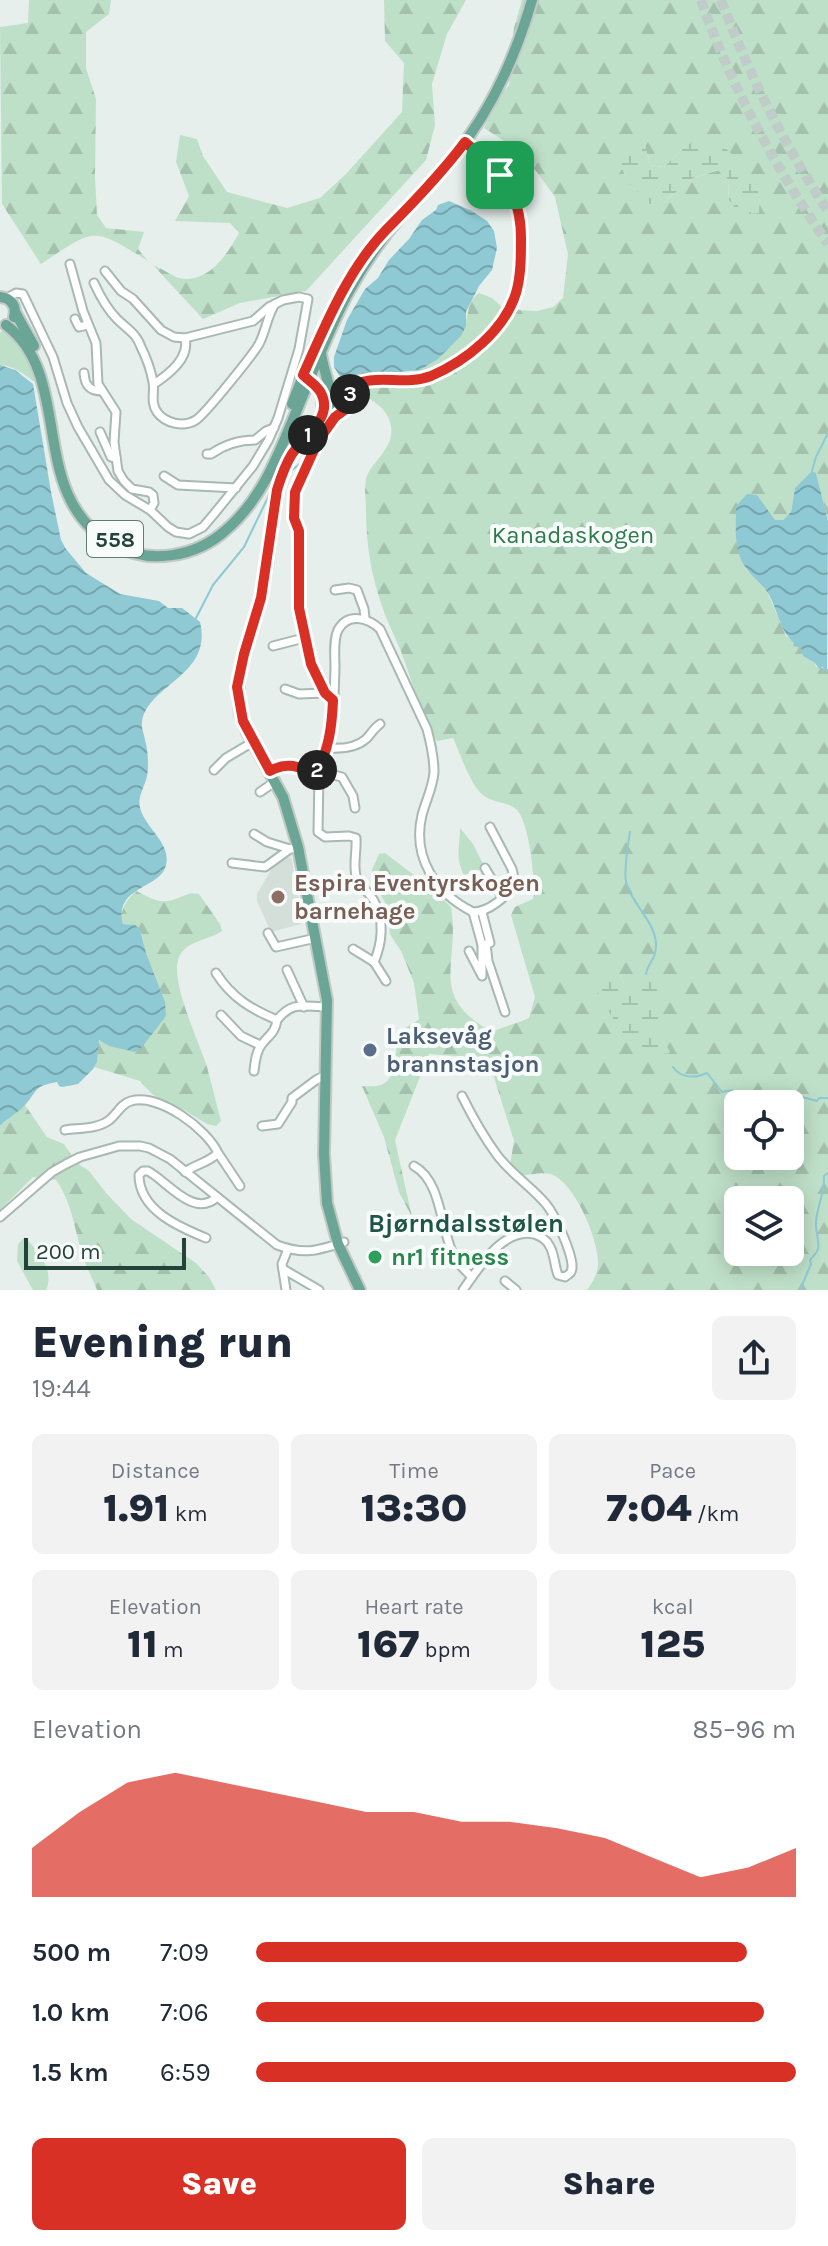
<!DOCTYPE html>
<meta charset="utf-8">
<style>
:root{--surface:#fff;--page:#f2f2f3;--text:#1f2937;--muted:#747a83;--accent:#d93025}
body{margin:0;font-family:Karla,sans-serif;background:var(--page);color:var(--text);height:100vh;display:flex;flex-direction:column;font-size:30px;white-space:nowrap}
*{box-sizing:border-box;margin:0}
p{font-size:26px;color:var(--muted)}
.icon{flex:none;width:44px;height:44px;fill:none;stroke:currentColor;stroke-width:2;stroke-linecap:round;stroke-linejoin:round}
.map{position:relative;height:1290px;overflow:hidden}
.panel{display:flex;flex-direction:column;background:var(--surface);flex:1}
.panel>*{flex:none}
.tools{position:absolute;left:724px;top:1090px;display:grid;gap:16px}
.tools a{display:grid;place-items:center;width:80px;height:80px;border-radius:12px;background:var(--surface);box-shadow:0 4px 20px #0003;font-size:40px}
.scale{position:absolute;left:24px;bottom:20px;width:162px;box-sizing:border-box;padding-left:8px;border:4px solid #24423a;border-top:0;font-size:22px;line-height:28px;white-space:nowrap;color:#24423a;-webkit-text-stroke:6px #f7fbf9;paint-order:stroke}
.pin{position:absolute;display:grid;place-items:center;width:68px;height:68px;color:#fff;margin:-34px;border-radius:16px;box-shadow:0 4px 12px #0006}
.km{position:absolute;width:40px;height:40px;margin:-20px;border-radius:50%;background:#222;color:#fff;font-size:22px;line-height:40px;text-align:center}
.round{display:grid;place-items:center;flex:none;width:84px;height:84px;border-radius:12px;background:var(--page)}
.headline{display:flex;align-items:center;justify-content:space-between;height:136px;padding:0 32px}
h1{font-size:44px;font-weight:800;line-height:60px}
.metrics{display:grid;grid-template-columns:repeat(3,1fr);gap:12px;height:136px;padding:8px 32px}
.metrics div{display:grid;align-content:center;border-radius:12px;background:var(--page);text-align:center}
.metrics b{font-size:40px;font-weight:800}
.metrics small{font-size:22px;font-weight:400}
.metrics p{font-size:22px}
.chart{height:224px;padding:16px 32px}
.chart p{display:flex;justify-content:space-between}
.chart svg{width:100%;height:144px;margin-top:8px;fill:var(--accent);opacity:.7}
.primary-button{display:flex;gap:16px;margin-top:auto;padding:16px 32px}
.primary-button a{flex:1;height:92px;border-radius:12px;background:var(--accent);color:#fff;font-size:32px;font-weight:800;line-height:92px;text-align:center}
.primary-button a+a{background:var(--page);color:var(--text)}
ul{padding:0 32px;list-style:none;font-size:26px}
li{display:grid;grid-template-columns:128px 96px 1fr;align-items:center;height:60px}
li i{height:20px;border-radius:10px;background:var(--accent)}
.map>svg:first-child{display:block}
.built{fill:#d4dfda}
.forest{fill:url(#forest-firs);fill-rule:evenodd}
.wetland{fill:url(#wetland-marsh)}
.park{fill:#bfe0c8}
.water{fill:url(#water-waves)}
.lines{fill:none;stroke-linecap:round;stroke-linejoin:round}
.stream{stroke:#8ec9d4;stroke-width:2}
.primary-tunnel{stroke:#bfccc8;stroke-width:10;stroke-dasharray:10 5;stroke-linecap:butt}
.minor-casing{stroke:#a8b8b2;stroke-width:11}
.primary-casing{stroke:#c2cac8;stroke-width:14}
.minor{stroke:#fff;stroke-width:7}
.primary{stroke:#6aa596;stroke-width:10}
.route-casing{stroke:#fff;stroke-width:16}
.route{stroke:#d93025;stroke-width:10}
.education-dot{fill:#8d6e63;stroke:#f7fbf9;stroke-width:3}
.service-dot{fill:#5c6f8a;stroke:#f7fbf9;stroke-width:3}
.leisure-dot{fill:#2e9e5b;stroke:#f7fbf9;stroke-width:3}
.labels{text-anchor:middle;stroke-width:8;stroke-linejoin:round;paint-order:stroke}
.shield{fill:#f7fbf9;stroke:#637a73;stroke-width:2}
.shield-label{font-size:22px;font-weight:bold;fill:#24423a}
.park-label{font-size:24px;fill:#2d7a4b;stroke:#f7fbf9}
.education-label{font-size:24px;font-weight:bold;fill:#785e54;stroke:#f7fbf9;text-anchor:start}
.service-label{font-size:24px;font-weight:bold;fill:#4e5e75;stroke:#f7fbf9;text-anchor:start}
.leisure-label{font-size:24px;font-weight:bold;fill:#27864d;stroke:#f7fbf9;text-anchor:start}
.neighbourhood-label{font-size:26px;font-weight:bold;fill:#1f5548;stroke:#f7fbf9}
</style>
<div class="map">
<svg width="828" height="1290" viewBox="0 0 828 1290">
<defs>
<pattern id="forest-firs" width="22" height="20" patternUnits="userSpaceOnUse" patternTransform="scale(2)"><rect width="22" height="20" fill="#bfe0c8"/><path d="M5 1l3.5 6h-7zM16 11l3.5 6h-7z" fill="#a4c1ad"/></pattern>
<pattern id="wetland-marsh" width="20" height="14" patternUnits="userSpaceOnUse" patternTransform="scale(2)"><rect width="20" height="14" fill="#bfe0c8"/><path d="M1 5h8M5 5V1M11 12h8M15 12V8" fill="none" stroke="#a4c1ad"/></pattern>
<pattern id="water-waves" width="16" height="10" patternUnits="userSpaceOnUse" patternTransform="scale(2)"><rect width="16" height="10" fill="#8ec9d4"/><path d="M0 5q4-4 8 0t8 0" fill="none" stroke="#74a5ad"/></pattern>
</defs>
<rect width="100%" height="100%" fill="#e6efeb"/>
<polygon class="built" points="290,857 292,859 296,889 301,903 303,920 301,924 271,932 257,901 257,894 275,863 284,858"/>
<g class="forest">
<path d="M29 0H111L109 14 86 32V68L96 99 95 177 97 215 106 228 144 232 138 249 148 261C91 226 96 228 41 264L2 204 0 27 28 23Z"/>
<path d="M384 0H466L447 34 432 84 435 125 426 160 306 291 240 303 203 319 153 265C161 268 169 274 176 277 206 287 227 255 239 233L230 223 175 221 189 196 176 162 180 135 197 139 203 156 227 192 287 208 320 198 346 174 402 112 404 63 385 41Z"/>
<path d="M522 0H828V521L816 474 795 488 791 512 783 520 775 521 736 506 737 545 746 569 767 591 786 636 801 648 803 656 815 663 816 667 828 669V1290H587C593 1282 599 1271 598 1261 597 1237 575 1183 551 1174 542 1172 528 1175 519 1176L510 1165 514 1141 493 1074 469 1066 467 1057 429 1054 395 1140 412 1217 399 1192 384 1137 362 1086C368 1086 376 1087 381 1085 401 1077 391 1045 403 1031 407 1025 414 1024 419 1019L414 983 402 953 390 934 388 908 372 879V870L379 854 385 853 432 889 451 907C461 964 426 995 492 1032 504 1026 517 1024 529 1018L535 997 511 915 515 907 533 899C536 884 529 819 516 809 507 801 491 803 482 794 470 784 460 753 453 738L437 741C420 713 414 687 403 657 397 639 387 623 382 606 371 576 366 542 366 510 366 501 364 489 366 479 370 462 395 449 391 426 387 402 360 395 341 385L361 372H412C433 367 460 342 466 321 469 310 468 301 479 293L492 298 502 307 515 310 537 311 553 307 563 298 568 254 555 197 523 153 484 128 502 93 509 85 514 28ZM642 135 650 165 664 167 686 145 760 195 728 199 729 180 719 170 693 178 663 203 624 174ZM616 968 625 985 670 1052 624 1037ZM738 1104H790V1156H738ZM738 1200H790V1252H738Z"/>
<path d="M136 891C145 895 157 903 167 901 179 900 186 891 199 894L220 924 222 931C209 940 189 940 180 955 167 977 200 1043 207 1067 212 1085 216 1103 221 1121L216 1126 207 1124 184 1110 165 1103 151 1093 140 1081 94 1067 97 1062 98 1041H104L146 953C141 935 145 925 123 924 119 909 126 901 136 891Z"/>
<path d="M25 1105 47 1137 64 1144 77 1163 89 1171 107 1194 131 1219 196 1263 209 1277 216 1290H97C93 1280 88 1270 84 1260 75 1233 73 1204 56 1180L33 1177 0 1210V1126Z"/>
</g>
<g class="wetland">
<polygon points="642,134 650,165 664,167 686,145 712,137 732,154 760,195 759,213 741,215 728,199 729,180 718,170 693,178 663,203 650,204 629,183 621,167 625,145"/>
<polygon points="616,968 625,985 649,979 657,990 662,1040 671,1053 644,1056 624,1037 598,993 598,975"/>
</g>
<g class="park">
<path d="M2 331 12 333 29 358 37 381H33C24 374 12 365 0 365V333Z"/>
<path d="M460 828 473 844 485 868 464 875C455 857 460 846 460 828Z"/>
<path d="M25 1237C38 1253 55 1269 46 1290H33L17 1261 18 1244Z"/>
</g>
<g class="water">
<polygon points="449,201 472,211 487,221 494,231 497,248 492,270 479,286 466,312 466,326 461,336 438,359 420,370 387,373 361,372 341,385 341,378 334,367 334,357 347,320 365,289 378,278 389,260 409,239 422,220 436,210 438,205"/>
<path d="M0 365 15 370 33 384 51 492 61 540 66 549 86 573 120 594 159 601 168 608H182L200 622C213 676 148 684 142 722 141 729 144 733 145 740 148 750 149 766 147 776 144 789 136 798 141 811 148 830 171 844 166 865 161 889 113 886 123 924L135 925 140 929 146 953 165 1002 166 1016 142 1047 135 1052 109 1046 99 1040 97 1062 93 1069 78 1084 62 1087 59 1086 57 1082C35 1086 39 1088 26 1104 19 1112 8 1118 0 1126Z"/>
<path d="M812 471 816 473 828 521 827 671H824L823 667 819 669 815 663 803 656 801 648 793 646 794 643C779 630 778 610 768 593 762 584 752 577 746 568 733 551 736 526 736 506L747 494 757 495 775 520H783L791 512 795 488Z"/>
</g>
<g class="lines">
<g class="stream">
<polyline points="332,391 341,385"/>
<polyline points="812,471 816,457 828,433"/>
<polyline points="285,476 308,457"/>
<polyline points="196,618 213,585 244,547 272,489"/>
<path d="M630 832C628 843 624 872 626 882 630 902 656 922 656 945 656 961 648 961 646 974"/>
<path d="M673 1067C681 1079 696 1078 707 1073L722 1092 733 1090 736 1094C745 1093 753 1092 759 1098L771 1094C780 1097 782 1095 791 1095 798 1095 809 1099 817 1101L819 1098H828"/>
<path d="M800 1290 811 1264 810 1260C813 1256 817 1253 818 1249 820 1241 815 1230 816 1222 817 1206 825 1193 824 1176L828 1173"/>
</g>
<g class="primary-tunnel">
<path d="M701 0C731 87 776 168 828 244"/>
<path d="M721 0C749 74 784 145 828 211"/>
</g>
<defs>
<g id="minor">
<polyline points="70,264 83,311 96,343 98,384 116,412 114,442 118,471 124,481 132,489 149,492 153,495 154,503 150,510"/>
<path d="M94 283C100 296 107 309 117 319 126 328 137 334 141 347 146 357 151 371 153 382 155 392 150 402 157 412 165 423 183 428 196 420 206 413 252 356 259 344 266 331 267 316 275 304"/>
<polyline points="7,298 16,293 23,294 53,357 67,403 78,427 109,480 125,495 150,510 168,527 176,532 189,534 203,527 214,514 253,466 268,441 278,418 299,349 308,299 299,297 283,300 269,307 253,321 185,338 174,337 161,330 133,299 121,291 105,271"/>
<polyline points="75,319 79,327 88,325"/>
<path d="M84 373C85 386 90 391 102 391"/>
<path d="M154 384C169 374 190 358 185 338"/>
<path d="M329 395C342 393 350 385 362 381 386 374 411 386 435 374 496 343 522 307 521 239 521 219 516 197 505 180 494 166 478 154 465 142"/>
<polyline points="100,432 111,457 116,458"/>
<path d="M207 454H211C224 445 239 440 255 440L266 431 274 428"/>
<polyline points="164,476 178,485 236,488"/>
<polyline points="335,590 349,588 357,590 364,609 365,618"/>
<polyline points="273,646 304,638"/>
<polyline points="285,689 299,694 325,693"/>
<polyline points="333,700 325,693 311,664 299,608 299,531 294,518 295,492 318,441 335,417 350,406 351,401 348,389"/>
<path d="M327 748C340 749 356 748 366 739 371 734 374 728 380 724"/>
<polyline points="214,770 226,758 253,742"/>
<path d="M270 771C286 762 296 766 313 772L317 771C334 740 334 702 335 667 335 657 333 640 338 630 348 612 368 618 380 629L427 729C431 744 434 757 434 772 433 787 426 800 422 815 412 857 435 893 473 912 489 912 508 896 515 882L512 869 490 827"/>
<polyline points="317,771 342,777 353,796 355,808"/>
<path d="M319 773 318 832 325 837 349 836 356 838C357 850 353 864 356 876 359 886 369 892 374 901 385 919 382 944 374 962L386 981"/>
<polyline points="260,792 276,781"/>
<polyline points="254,834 267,842 290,849"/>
<polyline points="232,863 265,867 290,849 298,847"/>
<polyline points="485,868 502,897"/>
<polyline points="473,912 482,945"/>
<polyline points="482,912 490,943 486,944 488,961 505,1012"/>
<polyline points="268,933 276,947 316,938"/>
<polyline points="353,949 374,962"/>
<polyline points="469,951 482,976 482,947"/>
<polyline points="287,970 304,1007"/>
<path d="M216 973C232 998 251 1009 277 1020 293 1000 304 1007 327 1007"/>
<polyline points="221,1015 241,1036 260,1045"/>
<path d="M254 1071C255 1062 256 1051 262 1044 269 1035 275 1033 277 1020"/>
<path d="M462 1096C472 1116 483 1136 497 1155 511 1174 531 1186 546 1204 555 1215 573 1254 572 1268 571 1274 570 1273 565 1277L558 1275C554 1265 555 1254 549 1245 546 1239 540 1236 534 1234 503 1227 478 1269 463 1290"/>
<polyline points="262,1126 278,1124 292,1102 292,1098 316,1080 326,1075"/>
<path d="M65 1130C79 1128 96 1129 108 1121 117 1115 120 1104 131 1101 159 1093 207 1129 218 1153 208 1163 196 1164 185 1172"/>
<polyline points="218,1153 240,1186"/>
<path d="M414 1166C443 1182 440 1232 455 1258 459 1265 466 1271 472 1277"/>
<path d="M0 1217 52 1172 66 1164 80 1157 119 1146H140L149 1148 170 1159 277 1245C304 1255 317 1251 344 1242"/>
<path d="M206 1238C179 1227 139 1210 139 1175L143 1171H148C167 1181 194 1219 217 1197"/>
<polyline points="283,1269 319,1290"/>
<polyline points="505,1281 516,1290"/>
<polyline points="286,1290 282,1264 288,1249"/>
</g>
<g id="primary">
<path d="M0 297C11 298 17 306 14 317"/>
<polyline points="15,312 34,346"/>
<path d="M6 325C76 378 25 497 114 545 150 565 196 557 226 530 261 500 277 458 294 417 311 376 327 334 347 295 362 267 382 238 402 215 419 195 438 177 454 156 491 111 516 55 532 0"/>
<path d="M321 353C323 371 332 386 330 404 328 422 306 435 296 449 286 461 281 475 277 490L267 566 258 610 240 669 238 696 240 714 247 732 283 797 298 847 327 1000 324 1154 327 1203 338 1244 360 1290"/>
<polyline points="304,376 321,393 323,408"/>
<polyline points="292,404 316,343 337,302"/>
</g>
</defs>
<use href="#minor" class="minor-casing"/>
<use href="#primary" class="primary-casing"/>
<use href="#minor" class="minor"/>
<use href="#primary" class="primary"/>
</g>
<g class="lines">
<defs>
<path id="route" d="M465 142C478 154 494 166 505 180 516 197 521 218 521 238 521 256 521 276 516 293 504 331 466 361 431 376 403 387 373 371 348 389L351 401 350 406 335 417 318 441 295 492 294 518 299 531V608L311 664 325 693 333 700C332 726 329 749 317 771L313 772C296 766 286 762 270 771L243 721 237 687 244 654 261 598 277 490C281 477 285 465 292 454 304 436 334 418 321 393 317 385 309 381 303 375 325 326 348 269 386 230 414 202 441 174 465 142Z"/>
</defs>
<use href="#route" class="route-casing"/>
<use href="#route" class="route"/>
</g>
<circle class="education-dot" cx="278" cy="897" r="8"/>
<circle class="service-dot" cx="370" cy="1050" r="8"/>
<circle class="leisure-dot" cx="375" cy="1257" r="8"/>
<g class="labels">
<rect class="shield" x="87" y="521" width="56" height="36" rx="6"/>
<g class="shield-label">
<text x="115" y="547">558</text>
</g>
<g class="park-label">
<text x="573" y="543">Kanadaskogen</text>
</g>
<g class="education-label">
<text x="294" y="891">Espira Eventyrskogen<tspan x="294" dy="28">barnehage</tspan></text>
</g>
<g class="service-label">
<text x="386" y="1044">Laksevåg<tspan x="386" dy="28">brannstasjon</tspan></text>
</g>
<g class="leisure-label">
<text x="391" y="1265">nr1 fitness</text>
</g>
<g class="neighbourhood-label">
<text x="466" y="1232">Bjørndalsstølen</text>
</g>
</g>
</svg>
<div class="tools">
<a><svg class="icon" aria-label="locate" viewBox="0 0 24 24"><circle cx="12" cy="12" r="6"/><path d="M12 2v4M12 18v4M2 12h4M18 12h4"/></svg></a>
<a><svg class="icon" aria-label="layers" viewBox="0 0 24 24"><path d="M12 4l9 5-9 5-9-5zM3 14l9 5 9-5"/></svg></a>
</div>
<div class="scale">200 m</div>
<div class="pin" style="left:500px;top:175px;background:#1e9e55"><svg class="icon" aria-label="arrive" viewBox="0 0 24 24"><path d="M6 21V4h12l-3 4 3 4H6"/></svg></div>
<b class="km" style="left:308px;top:435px">1</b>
<b class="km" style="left:317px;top:770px">2</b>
<b class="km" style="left:350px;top:394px">3</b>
</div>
<section class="panel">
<div class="headline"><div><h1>Evening run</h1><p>19:44</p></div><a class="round"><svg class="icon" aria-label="share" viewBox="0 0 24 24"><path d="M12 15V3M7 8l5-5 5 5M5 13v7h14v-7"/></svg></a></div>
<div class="metrics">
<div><p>Distance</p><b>1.91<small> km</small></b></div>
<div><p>Time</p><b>13:30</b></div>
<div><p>Pace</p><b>7:04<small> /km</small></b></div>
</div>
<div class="metrics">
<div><p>Elevation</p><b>11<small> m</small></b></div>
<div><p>Heart rate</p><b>167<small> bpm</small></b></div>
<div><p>kcal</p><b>125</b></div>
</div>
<div class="chart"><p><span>Elevation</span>85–96 m</p>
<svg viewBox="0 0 160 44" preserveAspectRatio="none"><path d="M0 44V29L10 18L20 9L30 6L40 9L50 12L60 15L70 18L80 18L90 21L100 21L110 23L120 26L130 32L140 38L150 35L160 29V44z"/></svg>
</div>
<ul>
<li><b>500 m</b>7:09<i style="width:91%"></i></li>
<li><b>1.0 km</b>7:06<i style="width:94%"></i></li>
<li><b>1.5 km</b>6:59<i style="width:100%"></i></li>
</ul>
<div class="primary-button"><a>Save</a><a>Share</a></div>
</section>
